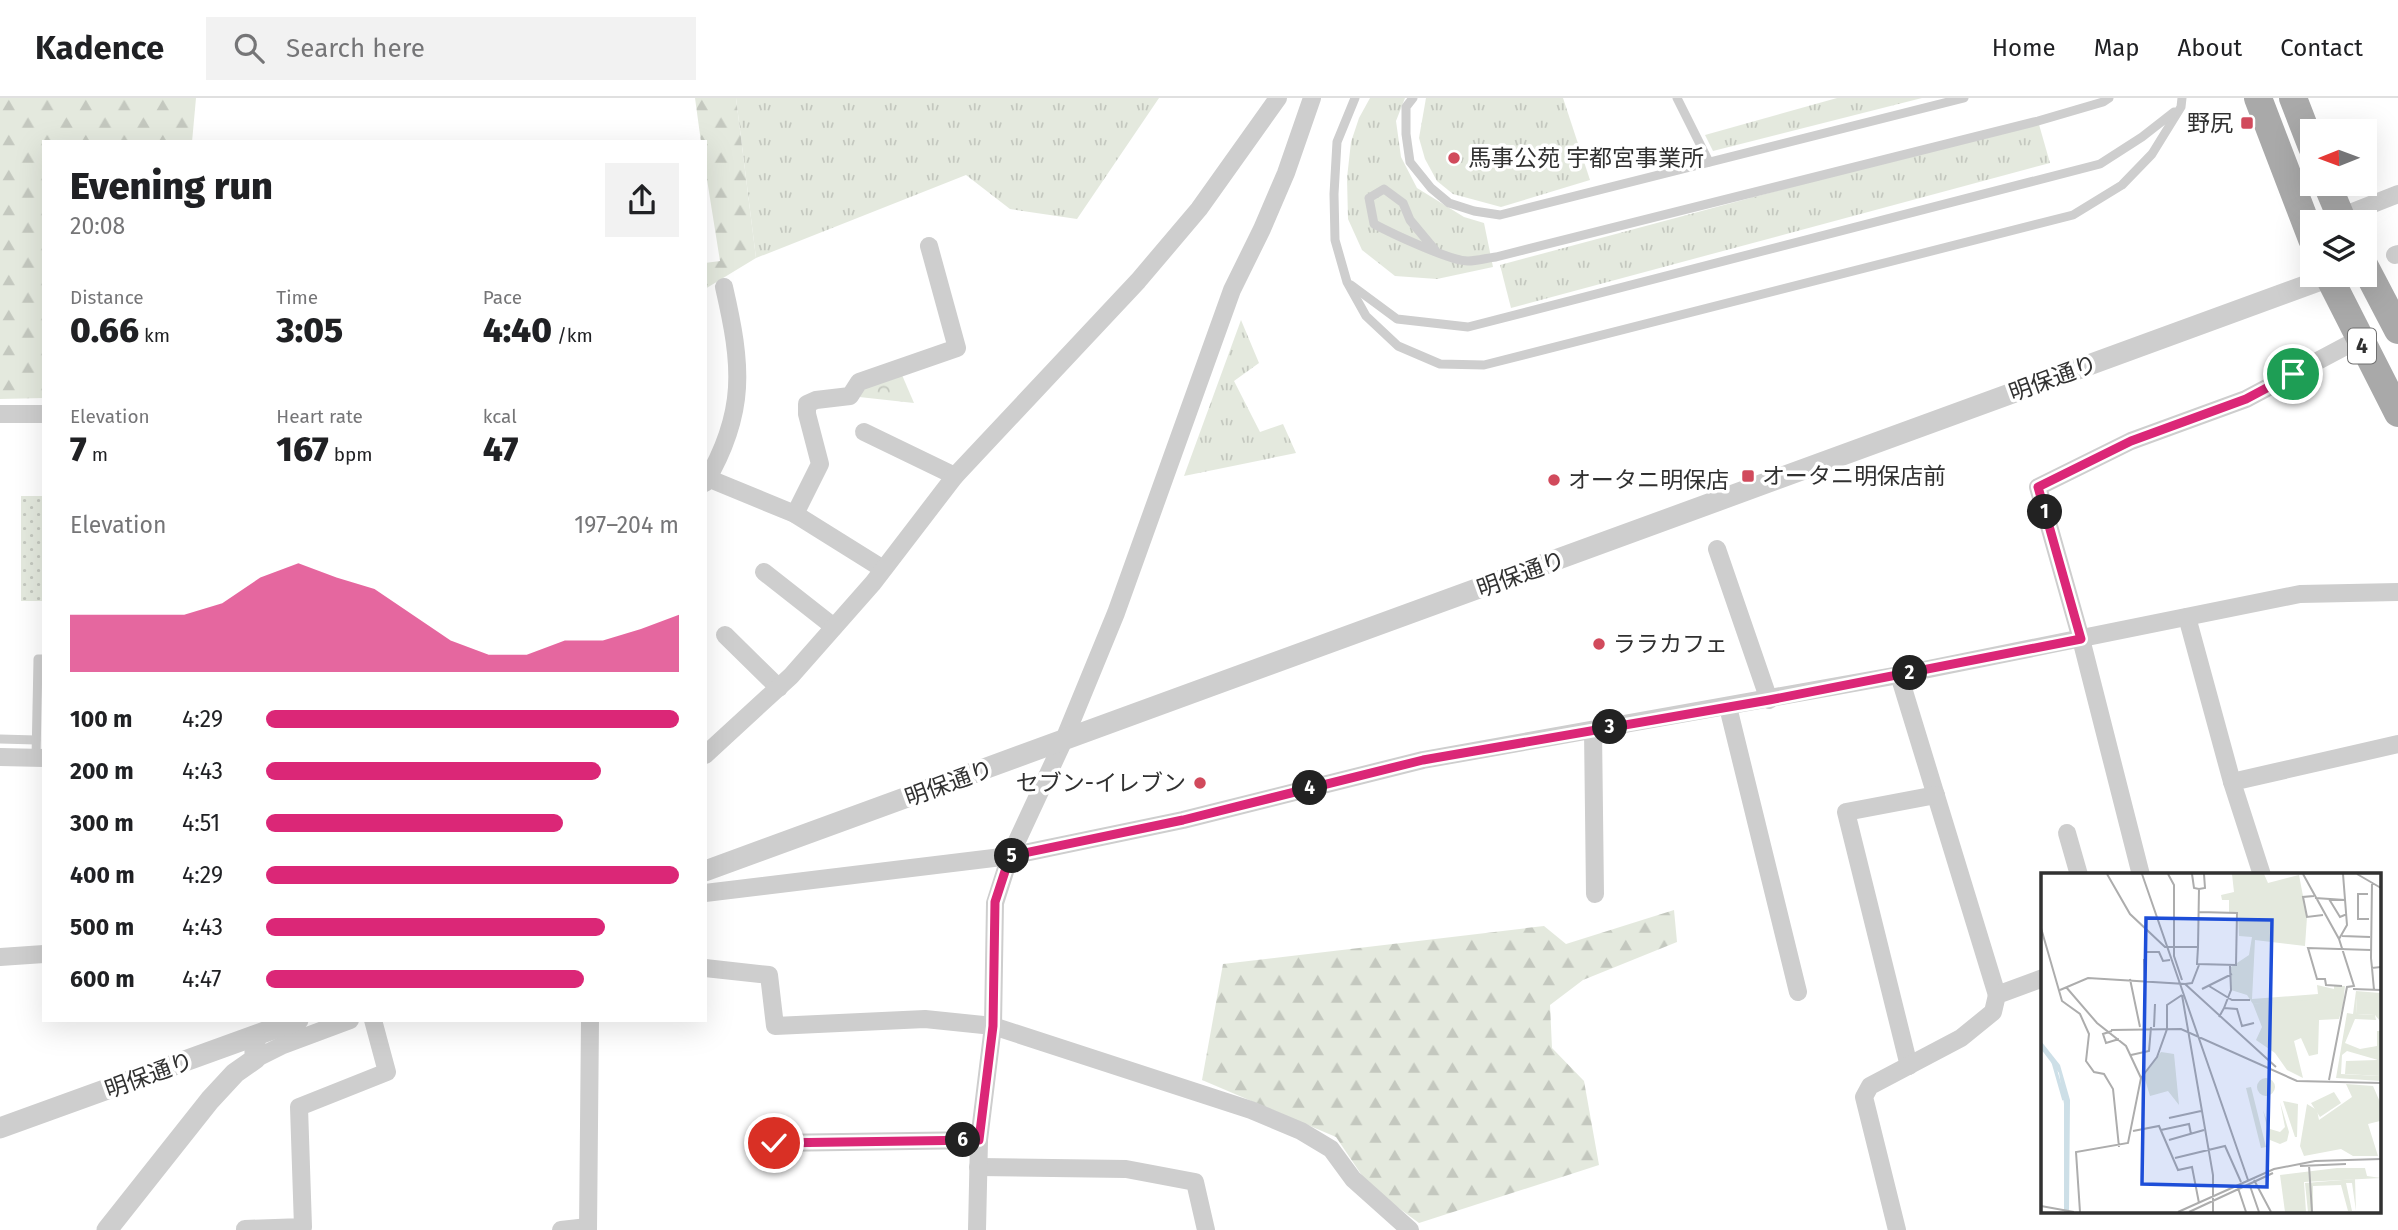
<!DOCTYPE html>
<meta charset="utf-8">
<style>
:root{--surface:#fff;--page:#f2f2f2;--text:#202124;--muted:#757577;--line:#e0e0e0;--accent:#db2777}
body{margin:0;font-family:"Fira Sans","Noto Sans JP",sans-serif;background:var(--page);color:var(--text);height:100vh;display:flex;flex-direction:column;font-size:26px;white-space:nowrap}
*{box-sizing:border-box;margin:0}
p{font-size:23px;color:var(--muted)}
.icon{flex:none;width:38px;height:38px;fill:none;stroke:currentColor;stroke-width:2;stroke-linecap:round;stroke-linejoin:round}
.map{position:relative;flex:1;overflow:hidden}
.panel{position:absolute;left:42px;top:42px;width:665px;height:882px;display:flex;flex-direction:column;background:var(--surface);border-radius:0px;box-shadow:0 7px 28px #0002}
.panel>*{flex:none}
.needle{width:46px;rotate:269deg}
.controls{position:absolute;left:2300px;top:21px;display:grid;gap:14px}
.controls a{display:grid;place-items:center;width:77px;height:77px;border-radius:0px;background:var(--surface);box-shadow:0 7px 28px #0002;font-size:35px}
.pin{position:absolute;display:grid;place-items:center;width:60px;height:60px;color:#fff;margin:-30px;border:4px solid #fff;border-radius:50%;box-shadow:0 2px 7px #0007}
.km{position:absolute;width:35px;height:35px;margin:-18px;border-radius:50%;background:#222;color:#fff;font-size:19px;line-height:35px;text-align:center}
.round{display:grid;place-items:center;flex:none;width:74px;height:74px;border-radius:0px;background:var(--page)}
.summary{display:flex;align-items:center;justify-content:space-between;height:119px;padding:0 28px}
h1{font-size:38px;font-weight:800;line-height:52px}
.figures{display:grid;grid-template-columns:repeat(3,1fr);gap:10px;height:119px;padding:7px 28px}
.figures div{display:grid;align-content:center}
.figures b{font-size:35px;font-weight:800}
.figures small{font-size:19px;font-weight:400}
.figures p{font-size:19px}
.chart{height:196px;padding:14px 28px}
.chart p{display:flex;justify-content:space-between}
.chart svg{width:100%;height:126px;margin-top:7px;fill:var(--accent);opacity:.7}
ul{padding:0 28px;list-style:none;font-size:23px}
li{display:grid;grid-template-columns:112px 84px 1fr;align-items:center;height:52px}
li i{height:18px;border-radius:9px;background:var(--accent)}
header{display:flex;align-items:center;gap:42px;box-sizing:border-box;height:98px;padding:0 35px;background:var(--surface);border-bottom:2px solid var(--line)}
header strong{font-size:33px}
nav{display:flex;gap:38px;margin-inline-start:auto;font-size:24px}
.search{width:490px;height:63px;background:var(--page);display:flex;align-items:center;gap:18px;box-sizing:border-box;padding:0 24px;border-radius:0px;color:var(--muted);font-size:26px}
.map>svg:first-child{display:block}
.grass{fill:url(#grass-tufts)}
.forest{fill:url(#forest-firs)}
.park{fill:url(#park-crowns)}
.garden{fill:url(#garden-dots)}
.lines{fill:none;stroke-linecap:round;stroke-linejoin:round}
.service{stroke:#cecece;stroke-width:9}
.minor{stroke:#cecece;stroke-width:18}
.tertiary{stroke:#cecece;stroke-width:21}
.primary{stroke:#a9a9a9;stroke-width:28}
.route-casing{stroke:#fff;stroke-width:14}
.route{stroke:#db2777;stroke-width:9}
.poi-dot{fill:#d14a5c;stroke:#fff;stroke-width:2.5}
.labels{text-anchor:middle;stroke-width:7;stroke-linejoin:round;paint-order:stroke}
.shield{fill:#fff;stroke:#6f6f6f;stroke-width:2}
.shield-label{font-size:21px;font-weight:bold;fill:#313131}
.poi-label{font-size:23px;fill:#313131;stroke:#fff;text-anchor:start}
.street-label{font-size:23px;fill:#313131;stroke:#fff}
.inset-river{fill:none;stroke:#cddfe7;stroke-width:3.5}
.inset-road{fill:none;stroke:#adadad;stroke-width:2}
.view{fill:#1d4ed8;fill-opacity:0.15;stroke:#1d4ed8;stroke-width:3.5}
.inset-edge{fill:none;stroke:#313131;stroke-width:3.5}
</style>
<header>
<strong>Kadence</strong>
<div class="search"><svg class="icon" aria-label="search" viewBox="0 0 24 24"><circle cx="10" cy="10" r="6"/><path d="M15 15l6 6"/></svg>Search here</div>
<nav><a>Home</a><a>Map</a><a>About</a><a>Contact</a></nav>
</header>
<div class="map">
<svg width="2398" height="1132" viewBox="0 0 2398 1132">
<defs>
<pattern id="grass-tufts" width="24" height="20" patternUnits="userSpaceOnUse" patternTransform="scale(1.75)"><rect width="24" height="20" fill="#e4e9de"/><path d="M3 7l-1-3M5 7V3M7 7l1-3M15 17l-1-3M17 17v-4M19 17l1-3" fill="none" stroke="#c4c8bf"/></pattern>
<pattern id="forest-firs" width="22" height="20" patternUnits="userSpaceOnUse" patternTransform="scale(1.75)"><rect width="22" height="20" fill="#e4e9de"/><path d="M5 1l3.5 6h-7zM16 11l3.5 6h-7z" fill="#c4c8bf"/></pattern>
<pattern id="park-crowns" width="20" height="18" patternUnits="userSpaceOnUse" patternTransform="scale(1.75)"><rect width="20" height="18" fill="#e4e9de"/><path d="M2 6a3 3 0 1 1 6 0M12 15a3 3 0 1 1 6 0" fill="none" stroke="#c4c8bf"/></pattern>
<pattern id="garden-dots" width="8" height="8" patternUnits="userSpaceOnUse" patternTransform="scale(1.75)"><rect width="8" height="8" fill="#e4e9de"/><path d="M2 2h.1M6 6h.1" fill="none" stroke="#c4c8bf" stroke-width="1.8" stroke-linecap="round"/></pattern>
</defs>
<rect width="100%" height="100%" fill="#fff"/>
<g class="grass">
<polygon points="736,0 1159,0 1077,121 1010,111 966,77 756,160"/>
<polygon points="1370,0 1405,0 1396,23 1401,59 1417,90 1464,119 1484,125 1493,169 1437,181 1395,178 1362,152 1348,121 1347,80 1351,44 1359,20"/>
<polygon points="1426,0 1563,0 1590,82 1501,109 1453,96 1437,83 1425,61 1419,40"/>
<polygon points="1837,0 1922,0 1713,53 1705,37"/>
<polygon points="2038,23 2050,65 1511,210 1500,167"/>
<polygon points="1241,222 1259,265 1234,283 1260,334 1283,326 1296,355 1184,378"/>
</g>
<g class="forest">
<polygon points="0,0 196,0 192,44 44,44 44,300 0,301"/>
<polygon points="695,0 736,0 756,160 705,191 705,165 720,163 705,69 705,44 701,44"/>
<polygon points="1674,812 1677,844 1583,882 1550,907 1552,950 1584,983 1599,1067 1419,1125 1392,1105 1363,1079 1336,1039 1202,982 1223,866 1544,828 1566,846"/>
</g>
<polygon class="park" points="899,270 914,305 850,298"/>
<rect class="garden" x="21" y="398" width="23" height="105"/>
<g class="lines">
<g class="service">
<polyline points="1355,0 1337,44 1334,96 1335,142 1347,184 1366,218 1398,248 1440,266 1484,267 2073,117 2122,87 2152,56 2181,9 2182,0"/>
<polyline points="1413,0 1406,9 1406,36 1410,64 1431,90 1449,105 1474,113 1500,117 1964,0"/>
<polyline points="1677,0 1709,64"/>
<path d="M1435 152 1410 122 1403 105 1384 91 1369 100 1374 126C1391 135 1450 163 1468 163 1477 163 1487 160 1496 159L2038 23 2103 4 2109 0"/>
<polyline points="1351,187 1397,221 1468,229 2100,66 2142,39 2174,14"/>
<polyline points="0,641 36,642"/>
<polyline points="36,660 38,561 44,561"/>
</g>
<g class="minor">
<polyline points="2327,124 2398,96"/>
<polyline points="2395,157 2398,156"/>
<polyline points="0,316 44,316"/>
<polyline points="864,334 955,378"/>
<polyline points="705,379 795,416"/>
<path d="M705 385C747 314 742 267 724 189"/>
<polyline points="1717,451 1769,602"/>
<polyline points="883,471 795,416 820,366 807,316 807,306 816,302 850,298 859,284 957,250 929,148"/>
<polyline points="764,474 834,529"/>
<polyline points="2187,519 2232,684"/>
<polyline points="725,537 779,590"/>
<polyline points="1899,577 1997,897"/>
<polyline points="1728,609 1798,894"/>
<polyline points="1593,632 1595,796"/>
<polyline points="705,657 791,578 873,485 955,378 1138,183 1199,111 1278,0"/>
<polyline points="0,659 44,660"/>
<polyline points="2067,735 2079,777"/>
<polyline points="2141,777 2081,541 2038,389 2131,343 2246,301 2359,241"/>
<polyline points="2262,777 2232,684 2398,646"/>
<polyline points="705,795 1010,758 1183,722 1423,662 1899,577 2300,496 2398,494"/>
<polyline points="0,859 44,856"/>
<polyline points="705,870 769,877 775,928 925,921 993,928 1251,1012 1301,1033 1331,1051 1353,1081 1410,1132"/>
<polyline points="255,961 283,947 350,922"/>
<polyline points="1909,968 1846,714 1936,697"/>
<polyline points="774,1045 979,1042"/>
<polyline points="978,1069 1126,1071 1195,1084 1206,1132"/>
<polyline points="245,1131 303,1129 299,1009 387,974 373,922"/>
<polyline points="561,1132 588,1129"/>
<polyline points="588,1132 590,922"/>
<polyline points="977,1132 979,1042 993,928 995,805 1010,758 1063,644 1116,515 1232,192 1262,131 1286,75 1312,0"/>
<polyline points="1897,1132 1864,999 1870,988 1961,940 1993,914 1997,897 2043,880"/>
</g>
<g class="tertiary">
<polyline points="705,773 2335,177"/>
<polyline points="0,1030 298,922"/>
<polyline points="107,1132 210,1002 235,975 255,961 255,938"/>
</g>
<g class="primary">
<polyline points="2258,0 2312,141"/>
<polyline points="2293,0 2312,49"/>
<polyline points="2327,86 2343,124"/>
<polyline points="2364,167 2398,232"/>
<polyline points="2328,177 2398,315"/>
</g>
</g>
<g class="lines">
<defs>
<polyline id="route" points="774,1045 979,1042 993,928 995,804 1010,758 1183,722 1423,662 1769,602 2081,541 2038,389 2131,343 2246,301 2293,276"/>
</defs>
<use href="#route" class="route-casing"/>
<use href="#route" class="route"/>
</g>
<g class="poi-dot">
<rect x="2240" y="18" width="14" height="14" rx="3.5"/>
<circle cx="1454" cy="60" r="7"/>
<rect x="1741" y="371" width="14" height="14" rx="3.5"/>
<circle cx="1554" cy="382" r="7"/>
<circle cx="1599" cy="546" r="7"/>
<circle cx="1200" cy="685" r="7"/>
</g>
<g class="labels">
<rect class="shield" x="2348" y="230.5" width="28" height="35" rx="5"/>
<g class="shield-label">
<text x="2362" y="255">4</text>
</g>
<g class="poi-label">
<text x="2233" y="33" text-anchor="end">野尻</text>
<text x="1468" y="68">馬事公苑 宇都宮事業所</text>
<text x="1762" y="386">オータニ明保店前</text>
<text x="1568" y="390">オータニ明保店</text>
<text x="1613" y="554">ララカフェ</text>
<text x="1186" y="693" text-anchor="end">セブン-イレブン</text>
</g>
<g class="street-label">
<text transform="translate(2053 280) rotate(-20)" y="8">明保通り</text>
<text transform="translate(1521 476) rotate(-20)" y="8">明保通り</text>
<text transform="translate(949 685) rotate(-20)" y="8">明保通り</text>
<text transform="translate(149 977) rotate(-20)" y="8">明保通り</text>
</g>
</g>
<g transform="translate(2041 775)">
<rect width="340" height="340" fill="#fff"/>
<path d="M293 113H304L302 132 298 146 278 147 277 181 268 183 260 165 253 168 262 205 246 197 234 180 215 167 221 154 212 131 293 120ZM335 122 339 125V148L334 142 316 141 315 124ZM336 158H339V203L304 201 305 188 336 187ZM216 214a9 9 0 1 1 18 0a9 9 0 1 1-18 0ZM210 214 225 274 220 275 205 215ZM293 219 300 230 279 244 270 230ZM242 228 257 231 256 264H254ZM239 229 248 259 246 268 239 271 229 267 222 237 229 256 239 259 244 254ZM296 295H324L326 303 340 305 263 309 265 339H244L239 302Z" fill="#e4e9de"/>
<path d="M191 1H223L227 10 258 2 266 44 264 73 214 67 211 126 277 121 276 112 293 116V120L280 126 212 131 206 122 190 117V94L208 82 211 64 198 63 197 40 188 39V27H181L180 22 193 19ZM315 118 339 120V125L315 124 316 141 334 142 335 147 314 146 304 170 319 176 336 173 337 187 306 178 301 182 300 201 339 203V208L295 205 306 140 312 141ZM120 179 133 181 138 232 127 218 109 223 103 203ZM305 211 332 213 339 229V248L327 251 337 283H312L300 276 263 283 259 273 266 231 276 237 278 247 311 224ZM314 306 315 338 311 310H305L311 338H307L300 312 272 313V339H267L264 310Z" fill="#e4e9de"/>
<path d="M0 168 19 192 29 227 28 339H23V231L18 200 0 176Z" fill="#cddfe7"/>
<path class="inset-river" d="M11 185 23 227"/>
<path class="inset-road" d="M66 1 89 41 124 74H157L158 16M101 1 207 307M127 1 133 12V83L141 107M151 1 153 15 158 16 164 15 163 1M262 1 298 66 313 113 306 114 288 207M316 1 340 15M331 9 330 85 331 95 340 94M327 21H317V46H328M273 23 262 24 266 44 282 42M274 25 304 27M288 26 299 44 306 41M0 55 21 128 39 141 48 161 45 188 53 199 63 201 72 216 78 274M301 63 329 64M298 66 306 52 302 1M105 72V79H118L122 88 129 87M157 74 156 91 195 92 196 40 158 39M103 86 104 110M331 95 333 117M89 106 99 154M144 111 151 110 158 92M168 113 191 127H209M301 113 285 112 284 106H276L267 75 330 77M25 114 56 150 85 173 100 205 87 270 35 279 39 339M161 116 191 101M312 116 340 117M19 117 47 105 144 111 235 194M141 122 172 302V339M183 135 190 117 189 93M178 144 183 135 196 136 201 153 213 150M113 154 114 131M70 157 140 156 256 208 340 210M71 158 62 161 65 170 78 166M90 182 108 178 110 154M100 205 116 184 126 156V132L141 122M128 245 160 238M120 257 148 251 150 261M92 258 118 253 137 297 151 294 158 330M128 267 163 257M134 285 184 273 200 309M268 292 271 339M259 293 305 291M213 307 230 339M209 313 218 339M197 315 205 339M0 333 33 339M137 339 233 296 274 288 340 286M148 339 232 300"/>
<path class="view" d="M105 45 231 47 226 314 101 311Z"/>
<rect width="340" height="340" class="inset-edge"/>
</g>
</svg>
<div class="controls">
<a><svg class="needle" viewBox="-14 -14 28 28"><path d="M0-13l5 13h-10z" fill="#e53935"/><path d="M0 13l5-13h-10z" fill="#757577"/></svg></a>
<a><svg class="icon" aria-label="layers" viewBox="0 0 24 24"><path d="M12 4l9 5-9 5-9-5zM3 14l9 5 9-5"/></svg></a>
</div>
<div class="pin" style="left:2293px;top:276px;background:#1e9e55"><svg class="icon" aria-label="arrive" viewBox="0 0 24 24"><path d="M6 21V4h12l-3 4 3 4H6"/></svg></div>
<div class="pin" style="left:774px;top:1045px;background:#d93025"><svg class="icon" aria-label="check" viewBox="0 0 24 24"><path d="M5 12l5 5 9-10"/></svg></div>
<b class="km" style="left:2045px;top:414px">1</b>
<b class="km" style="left:1910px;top:575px">2</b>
<b class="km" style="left:1610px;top:629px">3</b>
<b class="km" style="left:1310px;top:690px">4</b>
<b class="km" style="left:1012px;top:758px">5</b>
<b class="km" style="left:963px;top:1042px">6</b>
<section class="panel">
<div class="summary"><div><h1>Evening run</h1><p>20:08</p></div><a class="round"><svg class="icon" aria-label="share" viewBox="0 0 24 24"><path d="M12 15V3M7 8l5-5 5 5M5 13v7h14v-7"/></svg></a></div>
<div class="figures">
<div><p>Distance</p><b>0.66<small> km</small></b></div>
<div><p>Time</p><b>3:05</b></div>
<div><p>Pace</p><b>4:40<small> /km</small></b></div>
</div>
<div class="figures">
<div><p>Elevation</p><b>7<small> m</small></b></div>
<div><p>Heart rate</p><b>167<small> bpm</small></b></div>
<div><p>kcal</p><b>47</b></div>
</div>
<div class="chart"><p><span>Elevation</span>197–204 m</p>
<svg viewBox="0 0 160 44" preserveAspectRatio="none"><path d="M0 44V24L10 24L20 24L30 24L40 20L50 11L60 6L70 11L80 15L90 24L100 33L110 38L120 38L130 33L140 33L150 29L160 24V44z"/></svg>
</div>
<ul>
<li><b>100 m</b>4:29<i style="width:100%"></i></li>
<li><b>200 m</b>4:43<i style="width:81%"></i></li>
<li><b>300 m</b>4:51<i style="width:72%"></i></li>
<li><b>400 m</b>4:29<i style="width:100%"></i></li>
<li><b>500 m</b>4:43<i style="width:82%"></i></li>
<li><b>600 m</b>4:47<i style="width:77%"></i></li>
</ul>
</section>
</div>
